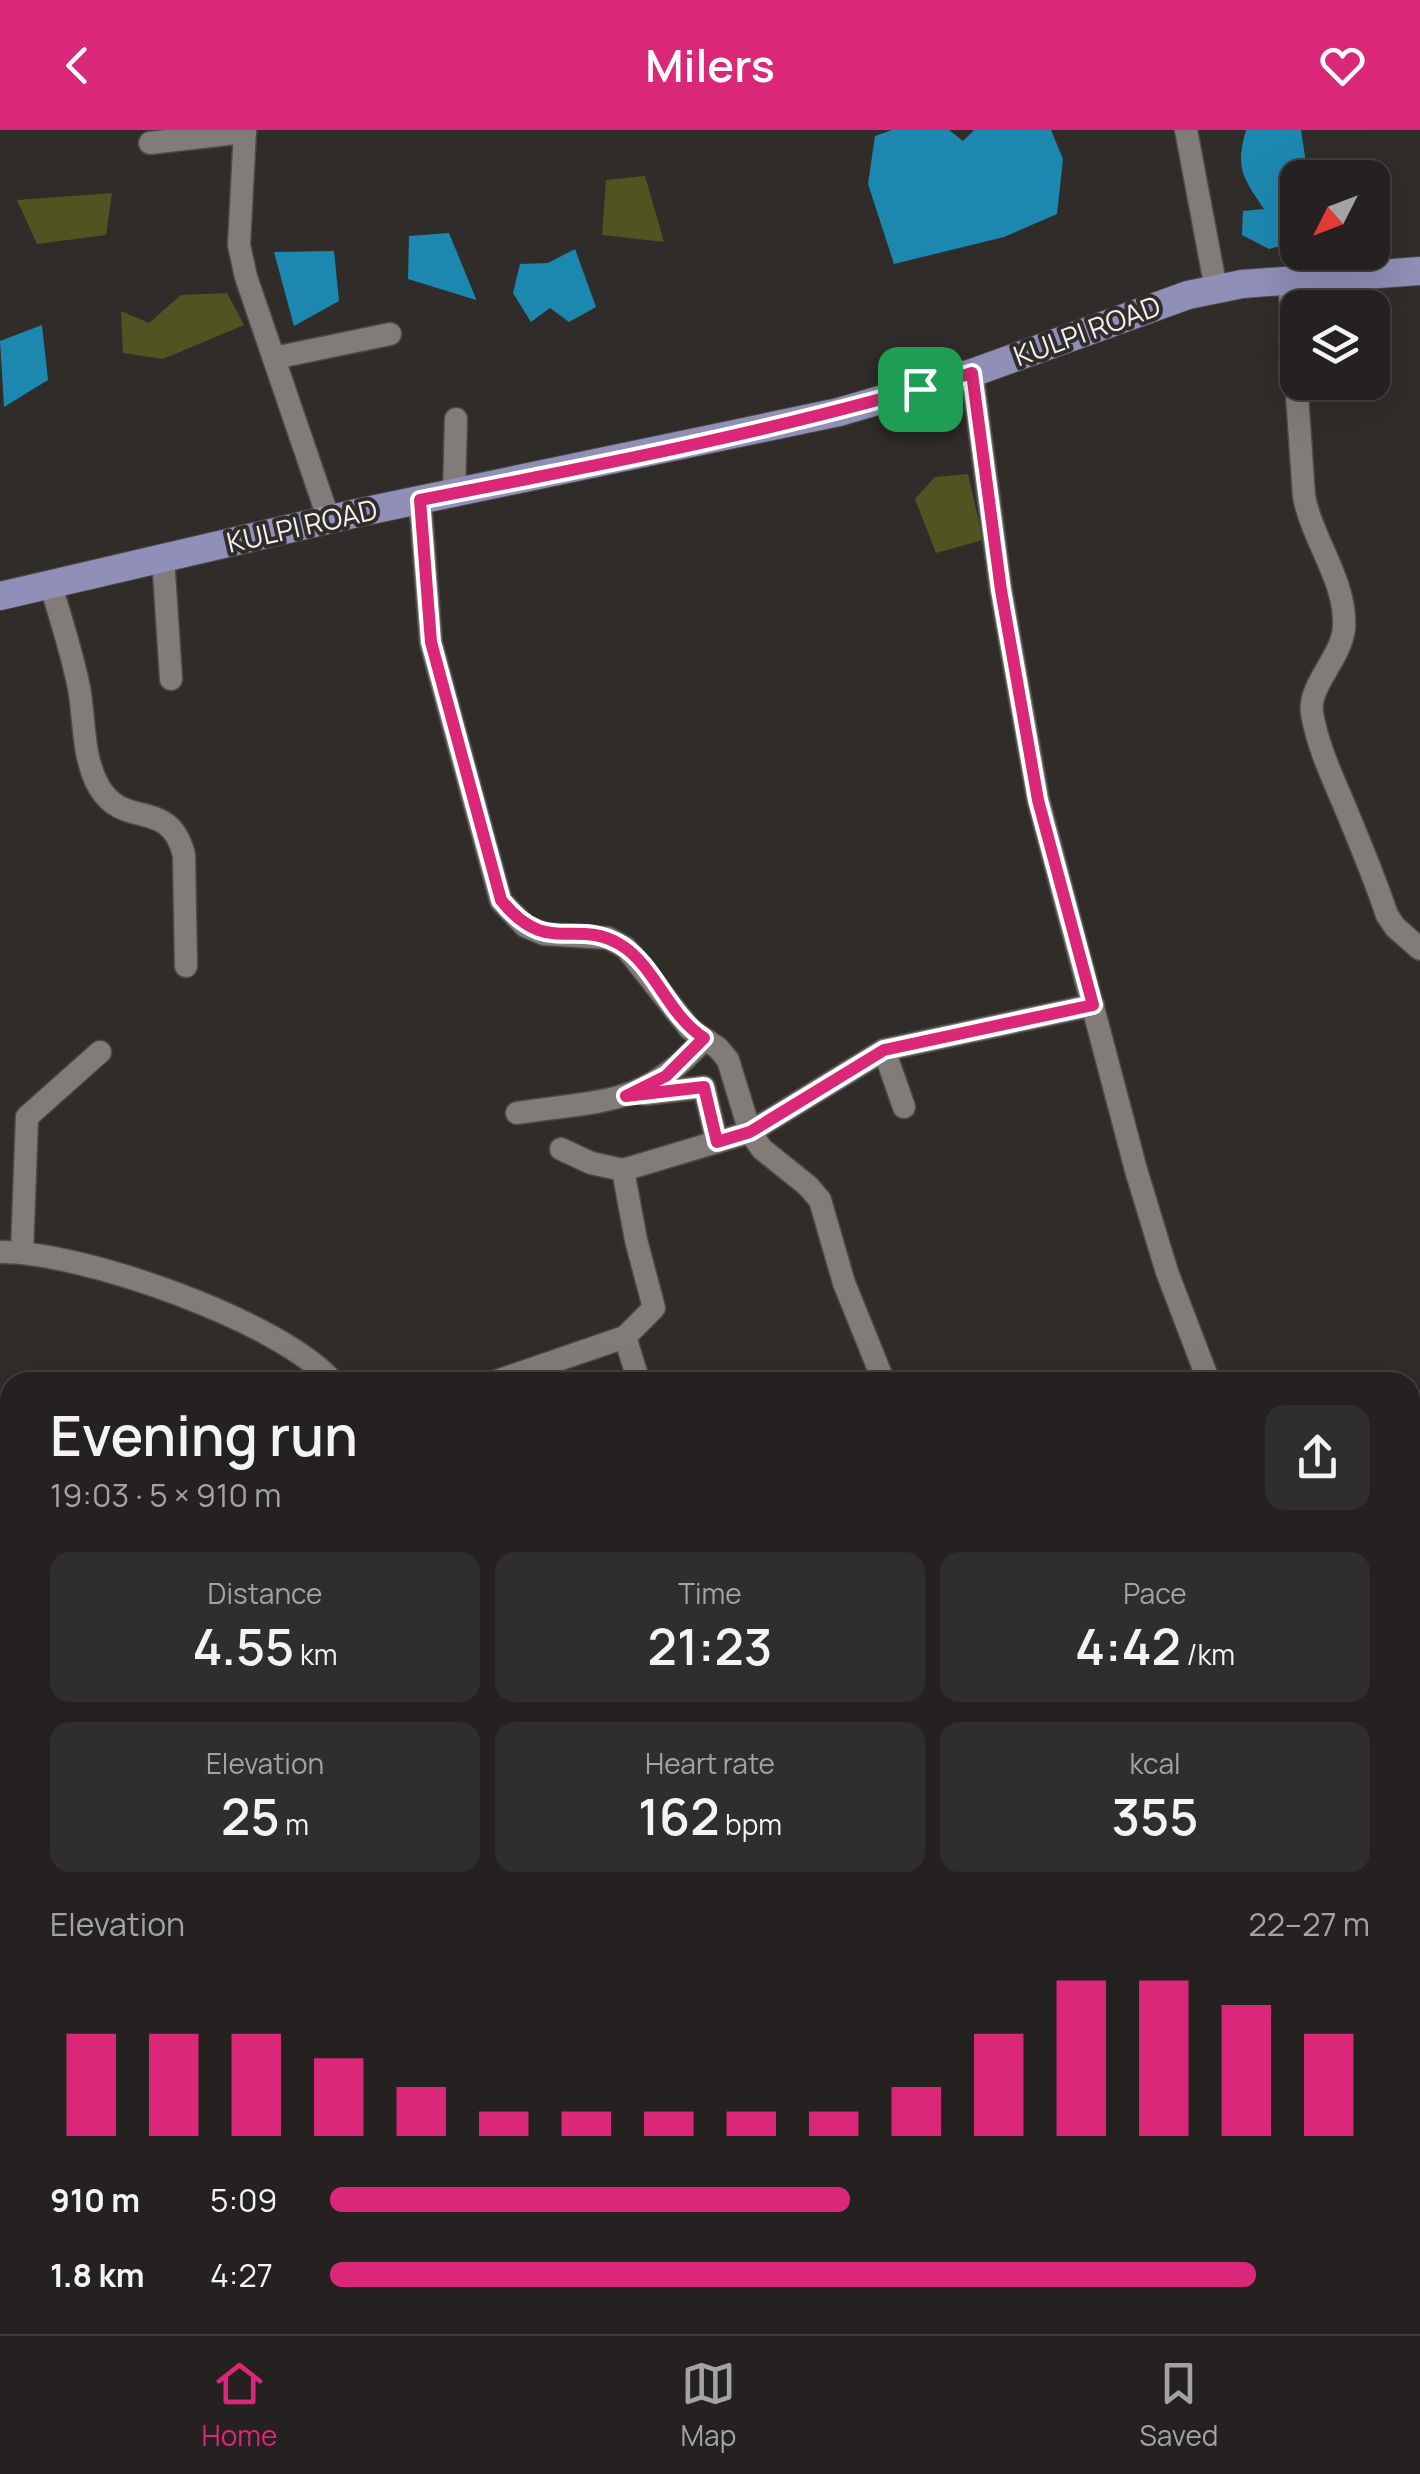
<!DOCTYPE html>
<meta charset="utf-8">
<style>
:root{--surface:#242120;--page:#302e2d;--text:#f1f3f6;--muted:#a3a3a5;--line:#413e3e;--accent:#db2777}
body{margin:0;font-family:Manrope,sans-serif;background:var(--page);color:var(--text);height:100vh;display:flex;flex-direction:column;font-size:38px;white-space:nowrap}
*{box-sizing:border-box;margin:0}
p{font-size:32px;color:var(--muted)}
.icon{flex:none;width:55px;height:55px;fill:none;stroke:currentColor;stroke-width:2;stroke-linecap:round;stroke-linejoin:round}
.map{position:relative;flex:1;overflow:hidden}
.sheet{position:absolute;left:0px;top:1242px;width:1420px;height:962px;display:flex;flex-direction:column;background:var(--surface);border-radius:30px 30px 0 0;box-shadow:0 10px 40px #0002,0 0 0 2px var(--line)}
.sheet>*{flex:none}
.needle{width:65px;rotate:228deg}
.fabs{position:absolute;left:1280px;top:30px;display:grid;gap:20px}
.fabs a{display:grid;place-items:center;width:110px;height:110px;border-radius:20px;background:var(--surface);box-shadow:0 10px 40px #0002,0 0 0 2px var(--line);font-size:50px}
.pin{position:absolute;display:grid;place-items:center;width:85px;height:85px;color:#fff;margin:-42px;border-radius:20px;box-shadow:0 5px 15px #0006}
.round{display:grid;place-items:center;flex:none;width:105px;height:105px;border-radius:20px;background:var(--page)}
.summary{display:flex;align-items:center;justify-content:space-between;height:170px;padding:0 50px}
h1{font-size:55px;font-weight:600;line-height:75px}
.metrics{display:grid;grid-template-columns:repeat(3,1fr);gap:15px;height:170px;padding:10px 50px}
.metrics div{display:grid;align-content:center;border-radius:20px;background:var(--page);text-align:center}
.metrics b{font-size:50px;font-weight:600}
.metrics small{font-size:28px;font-weight:400}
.metrics p{font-size:28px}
.chart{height:280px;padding:20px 50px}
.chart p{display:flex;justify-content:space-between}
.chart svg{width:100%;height:180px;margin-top:10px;stroke:var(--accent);stroke-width:6}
ul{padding:0 50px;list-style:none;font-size:32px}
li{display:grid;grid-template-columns:160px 120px 1fr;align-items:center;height:75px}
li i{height:25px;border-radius:12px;background:var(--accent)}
header{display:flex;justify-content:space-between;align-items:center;height:130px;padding:0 50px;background:var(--accent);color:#fff;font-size:45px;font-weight:600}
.tabs{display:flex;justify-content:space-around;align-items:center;height:140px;border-top:2px solid var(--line);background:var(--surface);font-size:28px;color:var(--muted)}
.tabs a{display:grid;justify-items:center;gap:5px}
.tabs .active{color:var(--accent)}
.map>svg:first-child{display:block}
.green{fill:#4f5421}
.water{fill:#1d88af}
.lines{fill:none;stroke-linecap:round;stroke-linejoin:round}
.minor-casing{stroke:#4c4948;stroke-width:25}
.primary-casing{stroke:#4c4948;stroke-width:30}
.minor{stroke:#817c7a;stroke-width:22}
.primary{stroke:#8f8fb7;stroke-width:28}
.route-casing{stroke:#fff;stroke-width:20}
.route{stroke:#db2777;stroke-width:12}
.labels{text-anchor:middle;stroke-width:8;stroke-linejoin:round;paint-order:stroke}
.street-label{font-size:28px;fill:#f2efee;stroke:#302c2a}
</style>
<header><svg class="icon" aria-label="back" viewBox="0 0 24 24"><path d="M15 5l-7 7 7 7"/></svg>Milers<svg class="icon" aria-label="heart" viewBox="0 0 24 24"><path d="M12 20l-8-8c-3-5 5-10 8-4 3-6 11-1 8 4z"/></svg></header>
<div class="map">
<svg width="1420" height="2204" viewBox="0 0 1420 2204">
<rect width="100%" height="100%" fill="#302c2a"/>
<g class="green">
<polygon points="645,46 664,112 602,105 606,50"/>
<polygon points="112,63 106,105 37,114 17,70"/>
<polygon points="227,163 244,195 163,229 123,223 121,181 149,193 181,165"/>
<polygon points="968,344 983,410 936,423 915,369 935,347"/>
</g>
<g class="water">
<polygon points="892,0 949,0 963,11 974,0 1051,0 1063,29 1057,84 1004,107 894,134 868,54 875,6"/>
<path d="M1246 0H1301L1306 33 1291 56C1294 69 1307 100 1292 110 1287 115 1276 117 1269 119L1242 105 1243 81 1264 79C1243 48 1235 38 1246 0Z"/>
<polygon points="449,103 476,169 476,170 408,149 409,106"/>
<polygon points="575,119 596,177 569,192 550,178 531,192 513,163 520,134 548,133"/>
<polygon points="334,121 339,171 294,196 274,122"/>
<polygon points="42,195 48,250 4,277 0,211"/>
</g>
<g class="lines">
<defs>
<g id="minor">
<polyline points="245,0 239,115 246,147 329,390"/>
<polyline points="1186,0 1216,159"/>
<polyline points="150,13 245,2"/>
<path d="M1289 150 1304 366C1312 410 1347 452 1344 498 1341 529 1308 555 1312 583 1317 613 1330 642 1342 670 1358 708 1374 746 1387 785L1395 797 1420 819"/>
<polyline points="274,228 390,204"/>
<polyline points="972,243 1001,460 1038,669 1136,1040 1167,1142 1209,1252"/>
<polyline points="454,363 456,289"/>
<polyline points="420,370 431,513 501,771 525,796 544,804 608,808 626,818 690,899 718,918 728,930 750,1002 762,1019 808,1056 820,1070 844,1153 884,1252"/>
<polyline points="163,427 171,549"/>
<path d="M50 453C61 488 72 523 79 558 85 591 82 627 99 657 125 701 169 666 184 725L186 836"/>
<polyline points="884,920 904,977"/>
<polyline points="645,964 704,957 717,1012"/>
<path d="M517 983C600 970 645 977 704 909"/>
<polyline points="561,1019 591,1033 623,1040"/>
<path d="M0 1122C80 1121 281 1191 333 1252"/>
<polyline points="22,1122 27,987 100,922"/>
<polyline points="625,1207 639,1252"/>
<polyline points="494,1252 625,1207 654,1178 636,1110 623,1040 750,1002 884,920 1093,875"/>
<polyline points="1410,1370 1420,1387"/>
<polyline points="1410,1423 1420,1417"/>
<polyline points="1410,1503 1420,1519"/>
<polyline points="1410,1916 1420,1911"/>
<polyline points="1410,1971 1420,1976"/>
<polyline points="968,2195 971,2204"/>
<polyline points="1060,2204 1076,2195"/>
</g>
<polyline id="primary" points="0,466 357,383 839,282 972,243 1188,165 1242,154 1420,141"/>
</defs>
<use href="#minor" class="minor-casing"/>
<use href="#primary" class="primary-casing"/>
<use href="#minor" class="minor"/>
<use href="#primary" class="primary"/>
</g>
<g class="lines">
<defs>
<path id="route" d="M972 243 1001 460 1038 670 1093 875 884 920 750 1002 717 1012 704 957 626 966 666 946 704 908C668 885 655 836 621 815 575 787 547 828 501 770L431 512 420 370C606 334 791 298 972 243Z"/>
</defs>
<use href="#route" class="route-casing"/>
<use href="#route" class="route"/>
</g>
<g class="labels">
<g class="street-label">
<text transform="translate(1087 201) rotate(-20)" y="10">KULPI ROAD</text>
<text transform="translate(302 396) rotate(-13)" y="10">KULPI ROAD</text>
</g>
</g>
</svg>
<div class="fabs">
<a><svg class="needle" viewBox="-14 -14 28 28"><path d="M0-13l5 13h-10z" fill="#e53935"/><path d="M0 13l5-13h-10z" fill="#a3a3a5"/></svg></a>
<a><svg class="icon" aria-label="layers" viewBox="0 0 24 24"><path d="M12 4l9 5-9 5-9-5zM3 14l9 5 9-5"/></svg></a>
</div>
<div class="pin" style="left:920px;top:259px;background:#1e9e55"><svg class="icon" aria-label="arrive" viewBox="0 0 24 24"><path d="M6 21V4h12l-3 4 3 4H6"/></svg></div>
<section class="sheet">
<div class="summary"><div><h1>Evening run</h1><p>19:03 · 5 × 910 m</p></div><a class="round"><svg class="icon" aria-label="share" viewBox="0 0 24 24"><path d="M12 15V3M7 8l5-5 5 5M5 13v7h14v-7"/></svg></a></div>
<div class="metrics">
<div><p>Distance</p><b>4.55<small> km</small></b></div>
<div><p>Time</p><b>21:23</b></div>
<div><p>Pace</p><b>4:42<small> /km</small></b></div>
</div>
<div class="metrics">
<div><p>Elevation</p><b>25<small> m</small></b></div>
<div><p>Heart rate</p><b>162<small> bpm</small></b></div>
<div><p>kcal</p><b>355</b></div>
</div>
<div class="chart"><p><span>Elevation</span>22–27 m</p>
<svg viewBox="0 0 160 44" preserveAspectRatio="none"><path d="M5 44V19M15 44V19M25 44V19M35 44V25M45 44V32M55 44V38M65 44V38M75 44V38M85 44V38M95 44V38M105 44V32M115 44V19M125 44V6M135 44V6M145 44V12M155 44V19"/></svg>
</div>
<ul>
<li><b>910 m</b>5:09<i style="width:50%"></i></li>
<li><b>1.8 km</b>4:27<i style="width:89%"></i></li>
</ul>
</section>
</div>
<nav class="tabs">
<a class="active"><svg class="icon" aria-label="home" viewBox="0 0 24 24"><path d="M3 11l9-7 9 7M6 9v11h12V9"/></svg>Home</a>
<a><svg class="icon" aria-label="map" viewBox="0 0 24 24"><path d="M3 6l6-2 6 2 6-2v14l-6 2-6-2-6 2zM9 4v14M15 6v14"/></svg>Map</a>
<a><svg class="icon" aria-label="saved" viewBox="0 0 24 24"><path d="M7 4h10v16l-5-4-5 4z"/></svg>Saved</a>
</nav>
